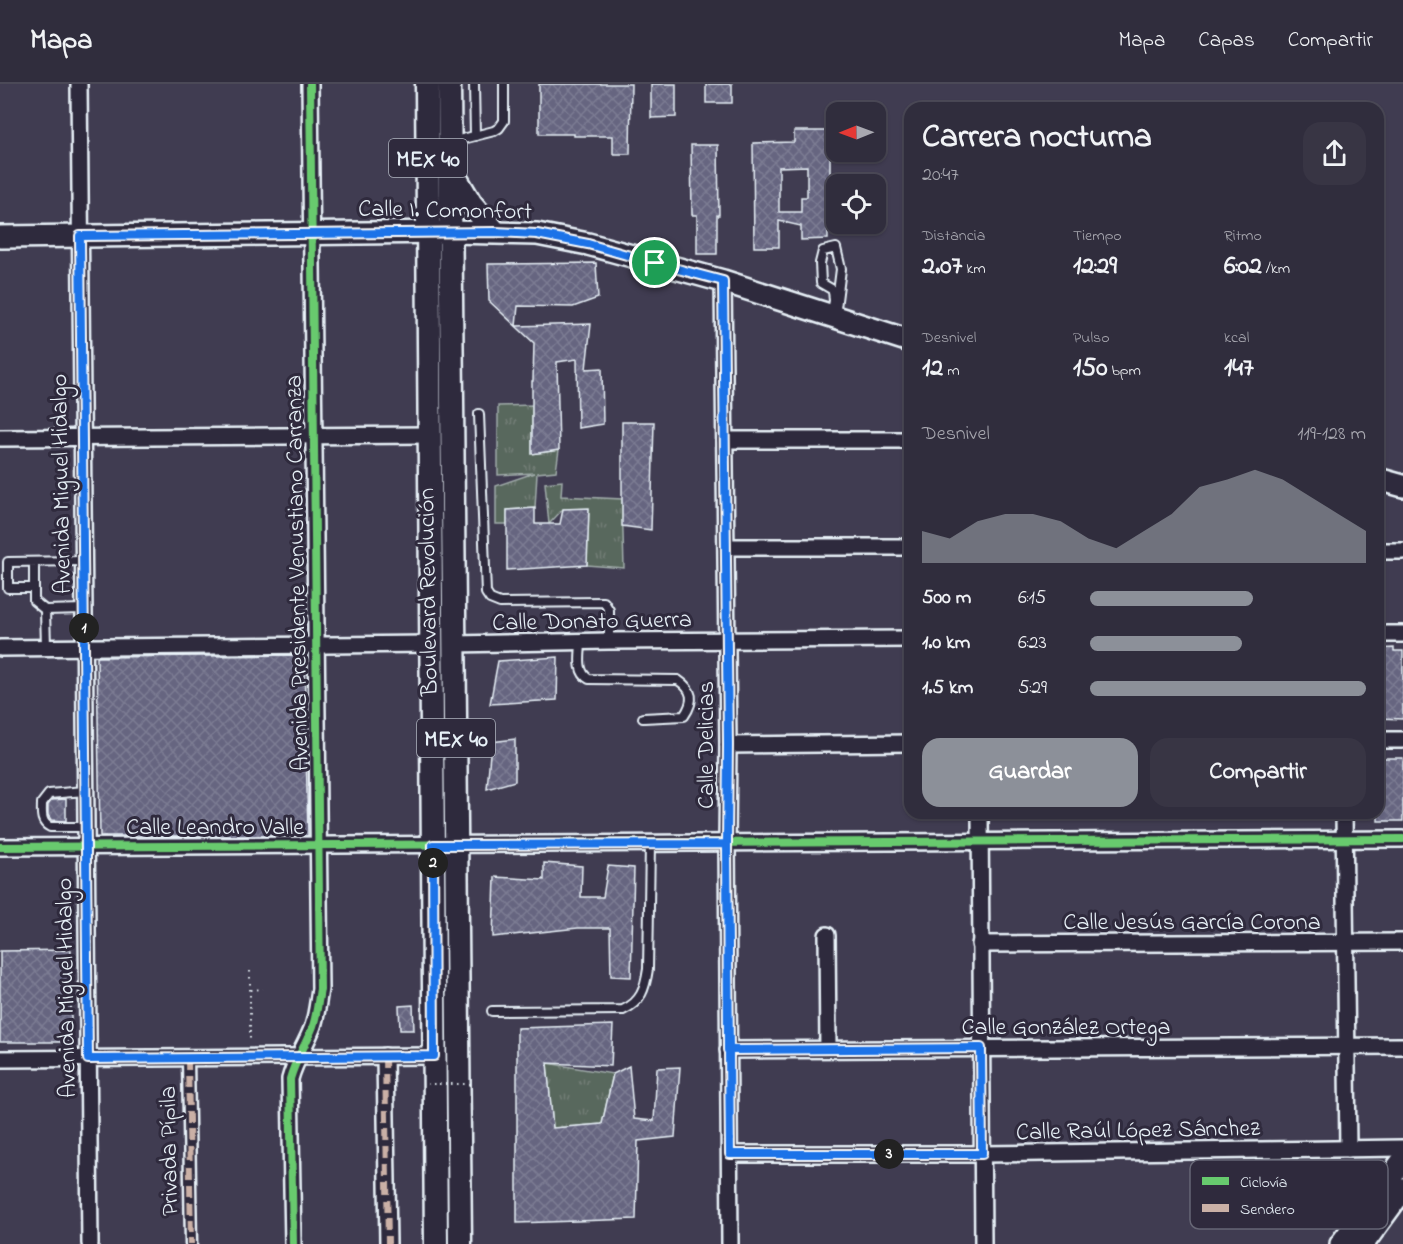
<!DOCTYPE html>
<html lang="es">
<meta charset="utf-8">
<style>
:root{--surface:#302d3d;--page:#383544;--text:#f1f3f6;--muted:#a8a8b0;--line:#4b4957;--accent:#8c9099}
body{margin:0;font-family:"Indie Flower",sans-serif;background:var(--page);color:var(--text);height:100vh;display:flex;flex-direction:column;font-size:22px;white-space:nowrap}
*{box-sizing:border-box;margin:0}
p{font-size:20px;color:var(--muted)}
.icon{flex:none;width:33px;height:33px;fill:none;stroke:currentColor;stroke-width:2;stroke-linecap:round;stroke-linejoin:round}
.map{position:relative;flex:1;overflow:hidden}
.drawer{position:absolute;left:904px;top:18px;width:480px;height:717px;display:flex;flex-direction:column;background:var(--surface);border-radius:18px;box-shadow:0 2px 4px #0004,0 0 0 2px var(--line)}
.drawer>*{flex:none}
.needle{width:39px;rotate:269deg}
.controls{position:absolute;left:826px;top:18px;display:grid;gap:12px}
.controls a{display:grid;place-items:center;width:60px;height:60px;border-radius:12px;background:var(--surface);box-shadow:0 2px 4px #0004,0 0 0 2px var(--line);font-size:30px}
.pin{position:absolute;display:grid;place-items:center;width:51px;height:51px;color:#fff;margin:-26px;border:3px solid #fff;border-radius:50%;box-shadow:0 2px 6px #0007}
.km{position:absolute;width:30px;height:30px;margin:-15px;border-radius:50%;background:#222;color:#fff;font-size:16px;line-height:30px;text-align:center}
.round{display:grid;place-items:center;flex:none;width:63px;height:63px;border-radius:18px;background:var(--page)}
.summary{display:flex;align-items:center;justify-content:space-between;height:102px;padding:0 18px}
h1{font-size:33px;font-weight:700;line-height:45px}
.stats{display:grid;grid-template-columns:repeat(3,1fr);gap:9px;height:102px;padding:6px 18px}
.stats div{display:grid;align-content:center}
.stats b{font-size:26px;font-weight:700}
.stats small{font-size:16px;font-weight:400}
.stats p{font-size:16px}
.chart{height:168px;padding:12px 18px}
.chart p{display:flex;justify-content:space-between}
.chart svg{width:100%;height:108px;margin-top:6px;fill:var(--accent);opacity:.7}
.primary-button{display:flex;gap:12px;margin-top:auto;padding:12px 18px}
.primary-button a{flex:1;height:69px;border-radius:18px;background:var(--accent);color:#fff;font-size:24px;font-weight:700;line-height:69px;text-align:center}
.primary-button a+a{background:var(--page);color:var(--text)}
ul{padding:0 18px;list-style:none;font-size:20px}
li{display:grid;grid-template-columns:96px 72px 1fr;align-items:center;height:45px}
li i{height:15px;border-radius:8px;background:var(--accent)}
header{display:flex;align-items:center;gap:36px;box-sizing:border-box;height:84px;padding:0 30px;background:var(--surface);border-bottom:2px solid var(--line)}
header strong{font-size:28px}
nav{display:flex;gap:33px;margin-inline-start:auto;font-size:21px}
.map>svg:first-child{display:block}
.grass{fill:url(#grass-tufts);stroke:#a0acaa;stroke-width:1.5}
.building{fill:url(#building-cross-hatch);stroke:#e8f1f8;stroke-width:1.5;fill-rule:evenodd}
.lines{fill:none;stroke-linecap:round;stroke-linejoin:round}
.service-casing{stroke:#e8f1f8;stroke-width:12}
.pedestrian-casing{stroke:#e8f1f8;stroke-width:15}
.minor-casing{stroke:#e8f1f8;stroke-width:20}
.secondary-casing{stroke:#e8f1f8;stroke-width:26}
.primary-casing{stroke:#e8f1f8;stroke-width:27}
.path{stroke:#e8f1f8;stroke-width:2;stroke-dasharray:1.5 4.5;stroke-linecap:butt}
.service{stroke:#2f2a3d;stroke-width:8}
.pedestrian{stroke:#2f2a3d;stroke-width:10}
.minor{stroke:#2f2a3d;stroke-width:15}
.secondary{stroke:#2f2a3d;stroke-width:21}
.primary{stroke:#2f2a3d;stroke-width:22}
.path-bridge{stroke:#e8f1f8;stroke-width:2;stroke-dasharray:1.5 4.5;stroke-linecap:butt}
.quiet{stroke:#cab0a6;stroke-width:6;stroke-dasharray:12 6;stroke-linecap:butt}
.cycleway-casing{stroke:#2f2a3d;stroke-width:11}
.cycleway{stroke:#67ca6e;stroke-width:8}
.route-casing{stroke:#fff;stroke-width:12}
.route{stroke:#1a73e8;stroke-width:8}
.labels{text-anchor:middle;stroke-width:6;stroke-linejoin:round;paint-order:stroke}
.shield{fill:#2f2a3d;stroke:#b0b5c0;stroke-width:1.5}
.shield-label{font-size:22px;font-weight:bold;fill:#e8f1f8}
.street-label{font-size:24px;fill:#e8f1f8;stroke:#2f2a3d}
.key{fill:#2f2a3d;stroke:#666675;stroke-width:1.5}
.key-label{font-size:16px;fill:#e8f1f8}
</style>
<header>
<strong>Mapa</strong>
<nav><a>Mapa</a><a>Capas</a><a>Compartir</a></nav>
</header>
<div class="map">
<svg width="1403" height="1160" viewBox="0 0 1403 1160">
<defs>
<pattern id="grass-tufts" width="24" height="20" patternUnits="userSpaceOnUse" patternTransform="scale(1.5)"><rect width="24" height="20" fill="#59675d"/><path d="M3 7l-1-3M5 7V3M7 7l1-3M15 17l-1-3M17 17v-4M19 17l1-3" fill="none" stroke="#717d75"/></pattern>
<pattern id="building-cross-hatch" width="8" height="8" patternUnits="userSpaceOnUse" patternTransform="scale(1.5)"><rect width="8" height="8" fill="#666580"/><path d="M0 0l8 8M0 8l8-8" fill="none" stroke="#7c7c93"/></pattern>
</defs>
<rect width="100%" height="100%" fill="#403c51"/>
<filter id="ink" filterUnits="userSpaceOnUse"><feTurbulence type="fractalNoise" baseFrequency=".0167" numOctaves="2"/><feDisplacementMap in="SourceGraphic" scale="12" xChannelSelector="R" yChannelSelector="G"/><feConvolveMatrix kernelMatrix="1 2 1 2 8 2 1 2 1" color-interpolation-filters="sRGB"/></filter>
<g filter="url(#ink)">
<g class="grass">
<polygon points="532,321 532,370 559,366 556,387 537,389 535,424 507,426 507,440 496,440 496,402 534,389 498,391 498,322"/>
<polygon points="562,397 561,412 622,415 624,484 587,481 589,425 563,425 549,440 545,399"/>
<polygon points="547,979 613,990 602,1040 553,1044"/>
</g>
<g class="building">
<polygon points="539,0 631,0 630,70 613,70 613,52 574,52 574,50 539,50"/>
<polygon points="651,0 676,0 676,33 651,34"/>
<rect x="706" y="0" width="26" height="19"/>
<path d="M794 47H830V107H827L828 155 801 156V142L779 137V163H754L753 59 794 58ZM807 82V113H801V128H779V83Z"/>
<polygon points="691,61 718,61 719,131 717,131 717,170 697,170 697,131 692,131"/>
<polygon points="596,179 598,214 573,223 518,222 516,242 591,240 586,285 602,284 603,340 578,344 577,275 557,278 559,366 532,370 532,297 533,297 534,259 489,217 488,180"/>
<polygon points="622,338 654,338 651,446 622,442"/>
<polygon points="535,424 535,440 560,440 563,425 589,424 587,481 507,486 507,426"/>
<polygon points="1394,564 1394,567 1403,567 1403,635 1378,634 1378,565"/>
<polygon points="304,571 308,752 100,752 97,573"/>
<polygon points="558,573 557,616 490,620 498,577"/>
<polygon points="515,655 515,697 487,705 491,658"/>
<rect x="1378" y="674" width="25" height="63"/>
<polygon points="66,715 66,737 51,736 48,731 48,721 52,716"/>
<polygon points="544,779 582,782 581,813 603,813 608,782 634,784 631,893 611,892 610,844 578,844 493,853 495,793 544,796"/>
<polygon points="71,866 71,958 0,958 0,867"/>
<polygon points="413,921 414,946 400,946 399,922"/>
<polygon points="613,941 611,982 547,979 553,1044 602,1040 613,990 629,982 634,1035 654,1037 657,984 680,983 675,1053 638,1057 636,1135 517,1139 517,944"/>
</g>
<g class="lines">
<defs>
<g id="service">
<polyline points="474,0 475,52"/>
<polyline points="451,58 494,47 499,44 504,37 504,0"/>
<polyline points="831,231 834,217 833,206 821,199 820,179 823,167 836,164 841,185 835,232"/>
<polyline points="479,330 486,509 490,515 500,519 604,518 609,526 609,557"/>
<polyline points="34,478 34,504 8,504 8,478 83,477"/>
<polyline points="34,504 34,517 45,526"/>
<path d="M581 558C581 570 576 588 589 595L678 596C693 606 695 616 684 632L643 634"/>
<polyline points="46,563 45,526 84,525"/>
<path d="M85 707 49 710 42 719C42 728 40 738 50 743H86"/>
<path d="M492 927 623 926C641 918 645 905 648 885L650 760"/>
</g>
<polyline id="pedestrian" points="188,974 191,1160"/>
<g id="minor">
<polyline points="79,0 90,1160"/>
<polyline points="723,197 728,661 727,760 730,1160"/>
<polyline points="0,354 430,351"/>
<polyline points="725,356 910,356"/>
<polyline points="726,463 910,463"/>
<polyline points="1378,467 1403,467"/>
<polyline points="1378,550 1403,550"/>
<polyline points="455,560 609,557 910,555"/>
<polyline points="0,564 432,560"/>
<polyline points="1378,656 1403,656"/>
<polyline points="728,661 910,659"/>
<polyline points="980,729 983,1160"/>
<polyline points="1344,729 1348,1065"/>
<polyline points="0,763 1403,755"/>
<polyline points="827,851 828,965"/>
<polyline points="980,860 1403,858"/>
<polyline points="728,966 1403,962"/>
<polyline points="385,972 388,1160"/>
<polyline points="0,975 434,972"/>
<polyline points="730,1070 982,1070 1403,1064"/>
<path d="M293 1160 290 995C295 976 306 961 313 942 317 930 318 917 320 905L310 0"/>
</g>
<g id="secondary">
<polyline points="0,153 450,148 537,150 588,160 723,197 910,257"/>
<polyline points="1378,395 1403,402"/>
<polyline points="1341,1160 1403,1076"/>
<polyline points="1363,1160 1403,1105"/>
</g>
<g id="primary">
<polyline points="427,0 436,1160"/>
<polyline points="449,0 460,1160"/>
<polyline points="451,86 471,120 495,148"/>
</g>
</defs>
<use href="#service" class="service-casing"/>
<use href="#pedestrian" class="pedestrian-casing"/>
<use href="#minor" class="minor-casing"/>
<use href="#secondary" class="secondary-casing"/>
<use href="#primary" class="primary-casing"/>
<g class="path">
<polyline points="250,887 250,959"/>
<polyline points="251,906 263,905"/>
</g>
<use href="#service" class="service"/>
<use href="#pedestrian" class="pedestrian"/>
<use href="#minor" class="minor"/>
<use href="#secondary" class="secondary"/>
<use href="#primary" class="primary"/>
<polyline class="path-bridge" points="427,1000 474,1000"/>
<g class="quiet">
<polyline points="385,972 388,1160"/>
<polyline points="188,974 191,1160"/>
</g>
<defs>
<g id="cycleway">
<polyline points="0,763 1403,755"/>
<path d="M293 1160 290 995C295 976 306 961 313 942 317 930 318 917 320 905L310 0"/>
</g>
</defs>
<use href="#cycleway" class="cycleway-casing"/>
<use href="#cycleway" class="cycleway"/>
</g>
</g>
<g class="lines" filter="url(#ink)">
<defs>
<polyline id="route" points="655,179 588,160 537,150 495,148 80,152 88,975 434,972 433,761 727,760 728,966 981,964 982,1070 730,1070 727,760 728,661 723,197 655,179"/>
</defs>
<use href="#route" class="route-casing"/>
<use href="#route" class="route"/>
</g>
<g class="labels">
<g class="shield">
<rect x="389" y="55" width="78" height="38" rx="4.5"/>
<rect x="417" y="635" width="78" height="38" rx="4.5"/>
</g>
<g class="shield-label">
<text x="428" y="82">MEX 40</text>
<text x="456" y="662">MEX 40</text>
</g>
<g class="street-label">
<text transform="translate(445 125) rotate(1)" y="8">Calle I. Comonfort</text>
<text transform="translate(60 400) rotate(-91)" y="8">Avenida Miguel Hidalgo</text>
<text transform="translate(296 489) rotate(-91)" y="8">Avenida Presidente Venustiano Carranza</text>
<text transform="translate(427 508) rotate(-91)" y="8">Boulevard Revolución</text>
<text transform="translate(592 536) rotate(-1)" y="8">Calle Donato Guerra</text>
<text transform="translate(705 661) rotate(-90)" y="8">Calle Delicias</text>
<text x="215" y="750">Calle Leandro Valle</text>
<text x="1192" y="845">Calle Jesús García Corona</text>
<text transform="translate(65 904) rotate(-91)" y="8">Avenida Miguel Hidalgo</text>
<text x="1066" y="950">Calle González Ortega</text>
<text transform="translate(1138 1045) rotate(-1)" y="8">Calle Raúl López Sánchez</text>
<text transform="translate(168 1067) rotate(-91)" y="8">Privada Pípila</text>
</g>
</g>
<rect x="1190" y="1076" width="198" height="69" rx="9" class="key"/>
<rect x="1202" y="1093" width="27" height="8" fill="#67ca6e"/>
<rect x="1202" y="1120" width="27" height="8" fill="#cab0a6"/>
<g class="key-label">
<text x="1240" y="1103">Ciclovía</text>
<text x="1240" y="1130">Sendero</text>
</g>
</svg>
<div class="controls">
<a><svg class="needle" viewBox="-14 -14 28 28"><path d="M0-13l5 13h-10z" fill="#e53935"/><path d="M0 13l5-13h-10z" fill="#a8a8b0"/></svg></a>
<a><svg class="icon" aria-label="locate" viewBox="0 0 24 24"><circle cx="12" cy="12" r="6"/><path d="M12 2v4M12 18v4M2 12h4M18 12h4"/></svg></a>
</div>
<div class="pin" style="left:655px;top:179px;background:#1e9e55"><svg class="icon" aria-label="arrive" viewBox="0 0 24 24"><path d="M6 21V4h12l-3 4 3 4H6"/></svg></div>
<b class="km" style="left:84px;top:544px">1</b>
<b class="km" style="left:433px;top:779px">2</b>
<b class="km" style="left:889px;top:1070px">3</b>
<section class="drawer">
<div class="summary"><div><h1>Carrera nocturna</h1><p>20:47</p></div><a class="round"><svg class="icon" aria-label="share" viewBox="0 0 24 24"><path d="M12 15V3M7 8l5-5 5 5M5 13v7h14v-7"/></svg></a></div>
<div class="stats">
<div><p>Distancia</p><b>2.07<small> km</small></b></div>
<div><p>Tiempo</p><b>12:29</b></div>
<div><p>Ritmo</p><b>6:02<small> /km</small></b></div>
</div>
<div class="stats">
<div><p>Desnivel</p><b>12<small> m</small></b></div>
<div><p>Pulso</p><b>150<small> bpm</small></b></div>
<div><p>kcal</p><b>147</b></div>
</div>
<div class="chart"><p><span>Desnivel</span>119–128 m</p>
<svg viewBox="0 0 160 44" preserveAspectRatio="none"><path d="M0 44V31L10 34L20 27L30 24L40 24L50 27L60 34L70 38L80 31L90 24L100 13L110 10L120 6L130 10L140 17L150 24L160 31V44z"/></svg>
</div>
<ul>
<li><b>500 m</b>6:15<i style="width:59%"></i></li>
<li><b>1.0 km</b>6:23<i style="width:55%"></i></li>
<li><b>1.5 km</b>5:29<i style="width:100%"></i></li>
</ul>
<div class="primary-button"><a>Guardar</a><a>Compartir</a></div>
</section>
</div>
